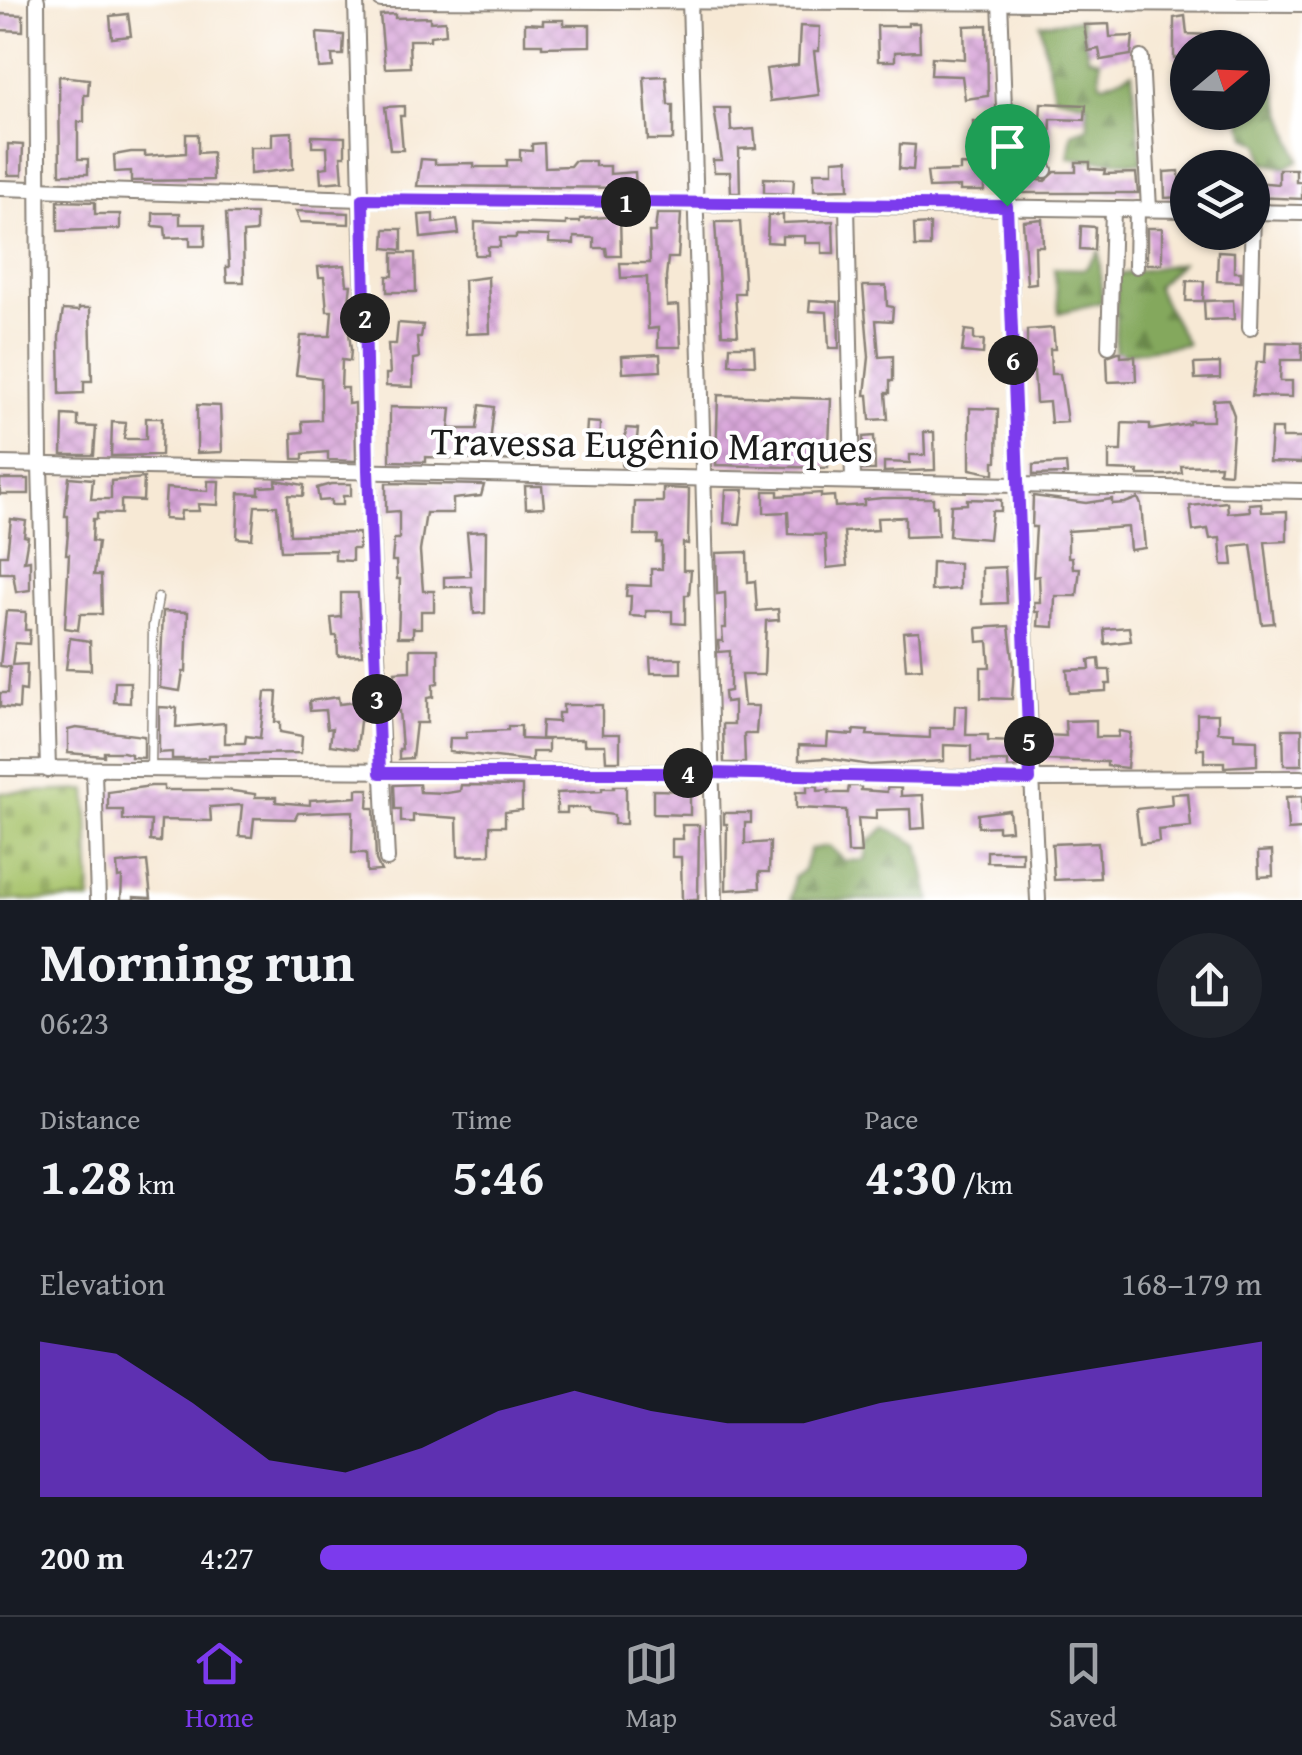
<!DOCTYPE html>
<meta charset="utf-8">
<style>
:root{--surface:#171b24;--page:#20242c;--text:#f1f3f6;--muted:#9ea1a6;--line:#363941;--accent:#7c3aed}
body{margin:0;font-family:"Gentium Book Plus",serif;background:var(--page);color:var(--text);height:100vh;display:flex;flex-direction:column;font-size:38px;white-space:nowrap}
*{box-sizing:border-box;margin:0}
p{font-size:32px;color:var(--muted)}
.icon{flex:none;width:55px;height:55px;fill:none;stroke:currentColor;stroke-width:2;stroke-linecap:round;stroke-linejoin:round}
.map{position:relative;height:900px;overflow:hidden}
.drawer{display:flex;flex-direction:column;background:var(--surface);flex:1}
.drawer>*{flex:none}
.needle{width:65px;rotate:71deg}
.fabs{position:absolute;left:1170px;top:30px;display:grid;gap:20px}
.fabs a{display:grid;place-items:center;width:100px;height:100px;border-radius:50%;background:var(--surface);box-shadow:0 2px 8px #0004;font-size:50px}
.pin{position:absolute;display:grid;place-items:center;width:85px;height:85px;color:#fff;margin:-102px -42px;border-radius:50% 50% 50% 0;rotate:-45deg;box-shadow:0 0 10px #0007}
.pin .icon{rotate:45deg}
.km{position:absolute;width:50px;height:50px;margin:-25px;border-radius:50%;background:#222;color:#fff;font-size:28px;line-height:50px;text-align:center}
.round{display:grid;place-items:center;flex:none;width:105px;height:105px;border-radius:52px;background:var(--page)}
.head{display:flex;align-items:center;justify-content:space-between;height:170px;padding:0 40px}
h1{font-size:55px;font-weight:600;line-height:75px}
.figures{display:grid;grid-template-columns:repeat(3,1fr);gap:15px;height:170px;padding:10px 40px}
.figures div{display:grid;align-content:center}
.figures b{font-size:50px;font-weight:600}
.figures small{font-size:28px;font-weight:400}
.figures p{font-size:28px}
.chart{height:280px;padding:20px 40px}
.chart p{display:flex;justify-content:space-between}
.chart svg{width:100%;height:180px;margin-top:10px;fill:var(--accent);opacity:.7}
ul{padding:0 40px;list-style:none;font-size:32px}
li{display:grid;grid-template-columns:160px 120px 1fr;align-items:center;height:75px}
li i{height:25px;border-radius:12px;background:var(--accent)}
.tab-bar{display:flex;justify-content:space-around;align-items:center;height:140px;border-top:2px solid var(--line);background:var(--surface);font-size:28px;color:var(--muted)}
.tab-bar a{display:grid;justify-items:center;gap:5px}
.tab-bar .on{color:var(--accent)}
.map>svg:first-child{display:block}
.forest{fill:url(#forest-firs);stroke:#50623c;stroke-width:2.5}
.cemetery{fill:url(#cemetery-stones);stroke:#616f42;stroke-width:2.5}
.building{fill:url(#building-cross-hatch)}
.lines{fill:none;stroke-linecap:round;stroke-linejoin:round}
.service-casing{stroke:#8a8278;stroke-width:11}
.minor-casing{stroke:#8a8278;stroke-width:18}
.service{stroke:#fff;stroke-width:8}
.minor{stroke:#fff;stroke-width:14}
.route-casing{stroke:#fff;stroke-width:20}
.route{stroke:#7c3aed;stroke-width:12}
.labels{text-anchor:middle;stroke-width:8;stroke-linejoin:round;paint-order:stroke}
.street-label{font-size:40px;fill:#1c1c1c;stroke:#fff}
</style>
<div class="map">
<svg width="1302" height="900" viewBox="0 0 1302 900">
<defs>
<pattern id="forest-firs" width="22" height="20" patternUnits="userSpaceOnUse" patternTransform="scale(2.5)"><rect width="22" height="20" fill="#84a85d"/><path d="M5 1l3.5 6h-7zM16 11l3.5 6h-7z" fill="#6b884c"/></pattern>
<pattern id="cemetery-stones" width="16" height="16" patternUnits="userSpaceOnUse" patternTransform="scale(2.5)"><rect width="16" height="16" fill="#a6c269"/><path d="M2 7V4a2 2 0 0 1 4 0v3zM10 15v-3a2 2 0 0 1 4 0v3z" fill="#8ea65a"/></pattern>
<pattern id="building-cross-hatch" width="8" height="8" patternUnits="userSpaceOnUse" patternTransform="scale(2.5)"><rect width="8" height="8" fill="#d9a7da"/><path d="M0 0l8 8M0 8l8-8" fill="none" stroke="#ba8fba"/></pattern>
</defs>
<rect width="100%" height="100%" fill="#fff"/>
<filter id="ink" filterUnits="userSpaceOnUse"><feTurbulence type="fractalNoise" baseFrequency=".01" numOctaves="2"/><feDisplacementMap in="SourceGraphic" scale="20" xChannelSelector="R" yChannelSelector="G"/><feConvolveMatrix kernelMatrix="1 2 1 2 8 2 1 2 1" color-interpolation-filters="sRGB"/></filter>
<filter id="wash" filterUnits="userSpaceOnUse"><feTurbulence type="fractalNoise" baseFrequency=".0048" numOctaves="4" result="noise"/><feDisplacementMap in="SourceGraphic" scale="40" xChannelSelector="R" yChannelSelector="G"/><feGaussianBlur stdDeviation="2.25" result="paint"/><feColorMatrix in="noise" values="0 0 0 0 0 0 0 0 0 0 0 0 0 0 0 0 0 1.4 0 .05"/><feComposite in="paint" operator="in"/></filter>
<g filter="url(#wash)">
<rect width="100%" height="100%" fill="#f7e9d5"/>
<g class="forest">
<polygon points="1081,19 1088,57 1100,60 1100,82 1104,84 1132,72 1142,163 1068,158 1072,133 1088,127 1087,103 1054,96 1040,24"/>
<polygon points="1274,85 1299,160 1285,168 1264,163 1260,144 1246,137 1239,113 1252,112 1253,94"/>
<polygon points="1099,251 1102,302 1059,313 1054,268 1085,269"/>
<polygon points="1181,263 1156,287 1187,344 1115,355 1117,275"/>
<polygon points="886,827 919,845 931,900 791,900 794,877 804,870 810,849 829,846 845,861 865,860 868,842"/>
</g>
<polygon class="cemetery" points="87,790 91,900 0,900 0,793"/>
<g id="blocks">
<g class="building">
<polygon points="0,14 23,15 23,31 0,30"/>
<polygon points="128,14 131,36 112,38 110,16"/>
<polygon points="395,14 395,18 430,17 430,22 445,21 446,34 430,36 430,40 409,40 410,67 385,68 380,15"/>
<polygon points="1185,16 1187,34 1240,36 1241,48 1187,48 1187,58 1174,58 1174,18"/>
<polygon points="543,20 564,20 564,25 590,25 590,46 542,47 542,44 525,44 525,23 543,24"/>
<polygon points="908,23 919,23 920,51 895,52 895,61 878,61 877,26 908,26"/>
<polygon points="1109,24 1110,37 1133,36 1131,55 1101,60 1099,49 1088,51 1084,25"/>
<polygon points="987,25 988,96 965,99 962,76 931,75 932,57 965,59 964,26"/>
<polygon points="800,26 820,27 819,51 814,51 819,95 770,101 766,69 798,65"/>
<polygon points="317,33 344,35 343,55 332,55 333,67 319,68"/>
<polygon points="59,76 89,79 88,95 84,95 84,122 78,122 78,159 88,159 88,174 60,174"/>
<polygon points="666,76 668,105 673,105 673,140 648,140 644,77"/>
<polygon points="1041,103 1086,105 1085,120 1051,119 1049,161 1023,157 1028,120 1040,120"/>
<polygon points="404,106 404,116 400,116 403,150 390,150 385,107"/>
<polygon points="714,108 730,108 731,131 754,129 756,148 739,149 740,193 731,193 730,172 714,172 713,160 722,160"/>
<polygon points="973,121 986,122 987,153 974,154"/>
<polygon points="292,132 293,169 250,174 250,147 272,147 272,133"/>
<polygon points="186,134 198,134 198,153 212,152 213,180 131,181 131,171 115,172 114,155 131,152 145,152 145,156 186,153"/>
<polygon points="312,136 345,137 345,156 341,156 343,181 321,183 320,168 328,167 327,147 312,147"/>
<polygon points="544,143 545,167 570,166 574,161 595,161 595,166 610,166 610,174 635,172 636,188 417,186 421,159 435,160 435,164 474,163 474,167 507,167 507,160 520,160 520,150 532,151 532,144"/>
<polygon points="8,144 23,145 22,175 8,175"/>
<polygon points="900,144 915,145 913,170 899,169"/>
<polygon points="848,159 849,189 814,190 814,172 833,172 833,160"/>
<polygon points="1076,162 1090,162 1090,169 1105,170 1104,174 1136,173 1138,193 1022,193 1022,178 1045,181 1055,172 1076,172"/>
<polygon points="960,165 977,166 976,178 984,178 984,191 960,191 960,187 929,188 927,172 960,171"/>
<polygon points="1279,169 1296,169 1296,182 1302,182 1302,199 1252,197 1252,182 1279,184"/>
<polygon points="1179,171 1180,197 1165,198 1164,172"/>
<polygon points="764,178 794,179 793,194 764,193"/>
<polygon points="58,201 95,202 95,214 120,214 120,229 58,231"/>
<polygon points="296,211 349,213 349,224 300,222"/>
<polygon points="153,213 180,213 180,224 205,224 205,246 190,246 190,237 166,238 165,227 153,226"/>
<polygon points="226,214 256,214 256,232 243,233 244,282 227,282 226,267 229,267"/>
<polygon points="433,214 433,223 457,220 459,234 421,238 419,215"/>
<polygon points="657,214 681,214 678,258 668,258 666,277 667,306 679,305 681,347 658,347 658,328 648,329 647,277 621,278 620,263 650,263 649,232 655,232"/>
<polygon points="768,215 783,215 783,223 833,221 834,253 822,253 822,243 805,243 805,236 782,236 782,243 767,242"/>
<polygon points="620,216 621,256 607,256 606,248 594,248 594,238 574,237 574,244 549,243 549,236 516,235 516,238 500,238 500,247 488,247 488,255 475,255 475,222 566,225 566,222 580,222 580,219"/>
<polygon points="1042,219 1043,246 1035,246 1036,283 1027,284 1023,221"/>
<polygon points="715,222 740,222 744,278 744,293 735,293 738,335 722,334"/>
<polygon points="930,224 930,247 915,247 914,225"/>
<polygon points="1081,226 1095,227 1094,250 1080,249"/>
<rect x="1147" y="228" width="15" height="36"/>
<polygon points="385,229 402,229 402,250 384,248"/>
<polygon points="1218,251 1234,252 1234,272 1241,272 1241,282 1217,281"/>
<polygon points="393,253 415,253 416,292 387,292 387,276 393,276"/>
<polygon points="345,265 347,285 351,285 347,316 351,350 350,361 342,360 341,388 348,388 348,404 355,403 356,461 328,460 328,452 303,454 303,459 293,459 292,433 303,432 302,421 321,420 321,378 296,375 301,336 330,336 332,311 327,311 324,277 319,277 318,267"/>
<polygon points="488,277 490,333 466,334 464,280"/>
<polygon points="1187,281 1204,281 1203,301 1186,301"/>
<polygon points="863,286 886,286 887,306 893,307 892,321 876,320 879,357 893,356 893,381 890,381 890,393 886,393 888,419 870,420 868,395 865,395 869,357"/>
<polygon points="810,300 838,302 839,348 829,348 827,312 809,311"/>
<polygon points="1233,300 1234,319 1205,320 1204,301"/>
<polygon points="79,308 90,308 92,381 84,381 84,393 60,394 59,337 63,310 79,311"/>
<polygon points="398,323 423,325 421,337 417,337 419,358 413,359 413,387 386,386 386,374 390,374 388,344 396,344"/>
<polygon points="1053,328 1055,349 1050,349 1051,374 1060,374 1067,422 1051,423 1049,402 1036,403 1034,372 1027,373 1027,330"/>
<polygon points="965,330 974,331 974,340 984,340 983,354 962,352"/>
<polygon points="1266,342 1302,343 1302,360 1281,360 1280,381 1292,381 1292,397 1252,396 1257,362 1265,362"/>
<polygon points="730,346 754,346 755,365 729,364"/>
<polygon points="1118,352 1121,352 1121,357 1135,356 1136,381 1108,382 1107,356"/>
<polygon points="660,354 661,371 623,373 622,356"/>
<polygon points="1220,363 1220,378 1195,379 1194,364"/>
<polygon points="718,395 831,399 828,468 716,465"/>
<polygon points="1228,399 1234,415 1230,473 1219,472 1220,465 1181,466 1182,473 1167,475 1138,475 1138,471 1109,470 1109,451 1121,451 1122,423 1150,424 1150,430 1189,424 1189,421 1213,421 1213,400"/>
<polygon points="197,405 220,406 222,452 197,453"/>
<polygon points="480,405 494,407 490,444 519,444 518,451 524,451 524,461 426,457 426,462 390,461 390,407 451,408 449,429 477,429"/>
<polygon points="970,408 998,409 997,461 994,461 994,474 970,469"/>
<polygon points="63,415 78,416 78,426 96,427 94,455 62,455"/>
<polygon points="146,418 162,418 161,455 111,456 112,422 126,423 124,439 146,439"/>
<polygon points="587,422 600,423 599,456 585,455"/>
<polygon points="626,428 638,429 634,467 622,466"/>
<polygon points="1271,429 1282,429 1282,438 1302,438 1302,463 1269,462"/>
<polygon points="924,432 934,432 935,470 884,472 884,462 910,463 910,455 925,455"/>
<polygon points="874,436 875,470 863,470 863,437"/>
<polygon points="1066,463 1067,474 1033,475 1033,465"/>
<polygon points="69,477 93,479 91,499 111,499 111,481 144,478 143,501 121,500 121,514 97,513 97,519 93,519 92,541 98,542 94,575 101,575 102,614 80,614 78,630 65,628 69,554 66,554 68,533 68,516 65,516"/>
<rect x="0" y="479" width="29" height="15"/>
<polygon points="276,480 304,485 303,496 288,495 290,535 359,533 359,549 352,549 352,561 335,560 335,550 281,551 277,506 255,506 252,539 237,538 239,493 259,494 259,487 276,486"/>
<polygon points="208,481 219,481 218,505 198,504 199,511 181,511 180,520 164,519 166,488 208,491"/>
<polygon points="386,483 484,485 481,496 453,499 453,513 426,513 420,551 423,591 434,591 434,611 421,611 421,628 413,628 413,637 398,637 400,579 397,579 396,561 392,561 394,539 399,539 399,511 386,512"/>
<polygon points="331,484 351,484 351,496 343,496 343,505 331,505 331,500 319,501 317,488"/>
<polygon points="525,486 542,486 544,507 526,508"/>
<polygon points="663,488 689,489 688,544 683,543 683,570 691,570 689,595 685,595 685,624 672,623 672,611 646,611 646,617 630,616 631,596 626,596 627,585 651,586 651,569 662,569 662,543 657,543 658,535 634,535 635,502 663,502"/>
<polygon points="726,490 744,490 740,524 724,523"/>
<polygon points="764,491 778,491 778,496 821,493 821,497 834,496 835,507 864,505 864,500 882,498 933,498 933,507 937,506 938,536 905,537 905,517 877,518 878,530 844,532 847,566 827,568 825,535 789,534 788,512 764,513"/>
<polygon points="1033,496 1086,503 1112,499 1112,504 1125,503 1138,498 1141,505 1145,548 1130,550 1128,527 1068,531 1068,557 1072,557 1073,568 1080,568 1077,596 1055,596 1054,627 1038,626 1039,612 1035,612 1034,602 1040,602 1039,576 1033,577 1036,527 1032,527"/>
<polygon points="967,499 1001,500 1001,511 992,511 989,539 949,536 951,505 967,504"/>
<polygon points="1227,502 1228,513 1250,511 1249,504 1261,503 1262,512 1287,511 1287,541 1265,542 1274,623 1262,624 1251,544 1231,546 1233,565 1222,565 1220,538 1210,539 1208,529 1193,531 1190,506"/>
<polygon points="11,519 26,521 24,536 28,537 24,561 30,560 30,590 16,592 13,573 0,573 0,555 7,555"/>
<polygon points="486,531 485,613 474,614 472,587 444,587 444,577 471,576 467,532"/>
<polygon points="747,552 748,582 755,581 757,611 778,609 779,620 766,621 764,675 741,675 744,706 758,706 756,734 744,734 745,763 724,763 723,724 734,724 734,701 725,702 724,692 730,691 730,651 719,652 718,641 723,641 722,628 726,628 725,593 717,594 716,553"/>
<polygon points="932,562 959,563 959,589 931,591"/>
<polygon points="1005,567 1007,603 982,604 982,568"/>
<polygon points="341,593 358,593 362,655 338,656 337,636 333,636 331,618 341,617"/>
<polygon points="6,611 26,612 25,630 30,630 29,644 15,643 12,665 27,664 26,691 20,690 19,709 0,707 0,693 8,693 10,667 0,666"/>
<polygon points="163,611 188,612 186,672 183,672 180,691 160,688"/>
<polygon points="1009,626 1014,667 1012,699 981,698 981,667 990,667 988,641 978,642 977,628"/>
<polygon points="1129,627 1131,641 1105,644 1104,629"/>
<polygon points="919,631 922,668 906,669 903,632"/>
<polygon points="70,638 90,641 91,670 66,669"/>
<polygon points="410,649 438,649 438,683 433,684 433,697 427,698 427,723 416,723 412,758 399,759 399,749 402,749 399,711 396,711 395,672 410,671"/>
<polygon points="650,658 681,658 681,673 651,673"/>
<polygon points="1099,659 1100,670 1110,670 1111,684 1106,684 1106,691 1069,693 1067,670 1090,669 1089,660"/>
<polygon points="115,682 130,682 130,703 114,702"/>
<polygon points="265,692 277,692 275,722 280,722 280,732 302,736 301,753 208,755 208,758 189,759 172,759 172,752 159,753 159,707 177,708 176,727 225,723 225,743 245,743 246,736 260,738"/>
<polygon points="338,697 339,704 365,701 368,720 360,721 357,749 330,745 332,728 327,729 325,710 310,711 309,701"/>
<polygon points="563,705 602,705 602,734 620,734 620,761 606,761 605,745 584,745 584,739 541,739 542,721 558,722 558,713 563,713"/>
<polygon points="955,705 967,706 966,735 988,735 988,741 1018,742 1019,767 1008,768 1008,761 971,762 971,746 944,745 944,761 870,765 825,758 799,760 799,745 827,746 828,733 853,735 854,730 868,731 867,735 930,738 930,728 954,728"/>
<polygon points="1197,714 1218,714 1218,732 1234,733 1234,739 1257,740 1257,765 1224,767 1224,762 1204,762 1204,749 1197,749"/>
<polygon points="1096,720 1096,737 1118,737 1119,731 1130,733 1127,768 1107,766 1107,762 1044,760 1043,735 1066,736 1065,721"/>
<polygon points="508,726 521,726 521,739 548,740 548,752 532,752 532,761 449,752 450,738 466,738 466,732 508,730"/>
<polygon points="76,728 144,736 144,758 131,757 131,754 123,752 104,752 104,756 68,753 68,730"/>
<polygon points="1283,729 1302,729 1302,765 1284,765"/>
<polygon points="419,784 420,792 447,793 460,791 461,785 522,786 522,810 505,812 505,826 490,826 490,855 458,856 457,818 413,815 413,822 401,822 401,809 395,809 394,785"/>
<polygon points="807,785 818,786 818,791 829,790 829,793 848,793 849,786 861,786 861,790 887,792 887,788 901,788 901,796 923,795 925,828 911,829 910,809 876,810 876,819 858,818 861,853 848,853 846,810 796,808 796,792 807,792"/>
<polygon points="151,786 164,786 164,790 226,790 255,794 255,797 276,797 276,802 310,805 310,800 357,797 357,789 369,789 368,808 374,808 376,860 381,871 367,872 366,853 352,853 353,811 298,813 295,819 254,818 252,837 239,836 242,805 210,807 211,821 161,820 160,842 150,841 151,821 123,820 123,810 108,810 108,792"/>
<polygon points="614,786 626,786 626,824 614,824 614,815 589,812 589,808 567,808 567,813 557,813 557,793 602,791 602,788 614,788"/>
<polygon points="653,790 690,791 690,815 653,814"/>
<polygon points="1188,793 1191,827 1158,830 1159,842 1140,844 1136,809 1172,805 1171,794"/>
<polygon points="1302,796 1302,829 1288,830 1286,797"/>
<polygon points="1009,810 1011,830 998,831 998,826 978,827 978,814"/>
<polygon points="724,813 751,813 751,823 745,823 745,844 770,842 769,872 759,872 760,888 726,890 727,824 724,824"/>
<polygon points="682,825 699,825 698,900 682,900 681,857 672,857 672,839 683,839"/>
<polygon points="1098,842 1100,878 1054,880 1052,844"/>
<polygon points="987,851 1022,851 1022,863 987,862"/>
<polygon points="1272,851 1273,876 1259,877 1258,852"/>
<polygon points="147,861 151,898 134,897 134,900 121,900 122,877 118,878 117,864"/>
</g>
</g>
</g>
<g filter="url(#ink)">
<use href="#blocks" fill-opacity="0" stroke="#8a8278" stroke-width="2.5"/>
<g class="lines">
<defs>
<polyline id="service" points="151,771 153,626 158,598"/>
<g id="minor">
<polyline points="37,0 40,465 48,770"/>
<polyline points="356,0 368,470 387,859"/>
<polyline points="381,0 1302,4"/>
<polyline points="690,0 715,900"/>
<polyline points="1000,0 1018,485 1038,900"/>
<polyline points="1141,58 1149,209"/>
<polyline points="1006,166 1045,170"/>
<polyline points="0,188 363,199 1188,210"/>
<polyline points="847,205 853,481"/>
<polyline points="1252,212 1302,213"/>
<polyline points="1136,266 1137,209"/>
<polyline points="1250,328 1253,212"/>
<polyline points="1109,346 1113,209"/>
<polyline points="0,464 1302,491"/>
<polyline points="0,768 710,773 1030,779 1302,778"/>
<polyline points="94,771 98,900"/>
</g>
</defs>
<use href="#service" class="service-casing"/>
<use href="#minor" class="minor-casing"/>
<use href="#service" class="service"/>
<use href="#minor" class="minor"/>
</g>
</g>
<g class="lines" filter="url(#ink)">
<defs>
<polygon id="route" points="363,199 1007,206 1030,780 710,773 380,773 368,470"/>
</defs>
<use href="#route" class="route-casing"/>
<use href="#route" class="route"/>
</g>
<g class="labels">
<g class="street-label">
<text transform="translate(652 444) rotate(1)" y="14">Travessa Eugênio Marques</text>
</g>
</g>
</svg>
<div class="fabs">
<a><svg class="needle" viewBox="-14 -14 28 28"><path d="M0-13l5 13h-10z" fill="#e53935"/><path d="M0 13l5-13h-10z" fill="#9ea1a6"/></svg></a>
<a><svg class="icon" aria-label="layers" viewBox="0 0 24 24"><path d="M12 4l9 5-9 5-9-5zM3 14l9 5 9-5"/></svg></a>
</div>
<div class="pin" style="left:1007px;top:206px;background:#1e9e55"><svg class="icon" aria-label="arrive" viewBox="0 0 24 24"><path d="M6 21V4h12l-3 4 3 4H6"/></svg></div>
<b class="km" style="left:626px;top:202px">1</b>
<b class="km" style="left:365px;top:318px">2</b>
<b class="km" style="left:377px;top:699px">3</b>
<b class="km" style="left:688px;top:773px">4</b>
<b class="km" style="left:1029px;top:741px">5</b>
<b class="km" style="left:1013px;top:360px">6</b>
</div>
<section class="drawer">
<div class="head"><div><h1>Morning run</h1><p>06:23</p></div><a class="round"><svg class="icon" aria-label="share" viewBox="0 0 24 24"><path d="M12 15V3M7 8l5-5 5 5M5 13v7h14v-7"/></svg></a></div>
<div class="figures">
<div><p>Distance</p><b>1.28<small> km</small></b></div>
<div><p>Time</p><b>5:46</b></div>
<div><p>Pace</p><b>4:30<small> /km</small></b></div>
</div>
<div class="chart"><p><span>Elevation</span>168–179 m</p>
<svg viewBox="0 0 160 44" preserveAspectRatio="none"><path d="M0 44V6L10 9L20 21L30 35L40 38L50 32L60 23L70 18L80 23L90 26L100 26L110 21L120 18L130 15L140 12L150 9L160 6V44z"/></svg>
</div>
<ul>
<li><b>200 m</b>4:27<i style="width:75%"></i></li>
</ul>
</section>
<nav class="tab-bar">
<a class="on"><svg class="icon" aria-label="home" viewBox="0 0 24 24"><path d="M3 11l9-7 9 7M6 9v11h12V9"/></svg>Home</a>
<a><svg class="icon" aria-label="map" viewBox="0 0 24 24"><path d="M3 6l6-2 6 2 6-2v14l-6 2-6-2-6 2zM9 4v14M15 6v14"/></svg>Map</a>
<a><svg class="icon" aria-label="saved" viewBox="0 0 24 24"><path d="M7 4h10v16l-5-4-5 4z"/></svg>Saved</a>
</nav>
